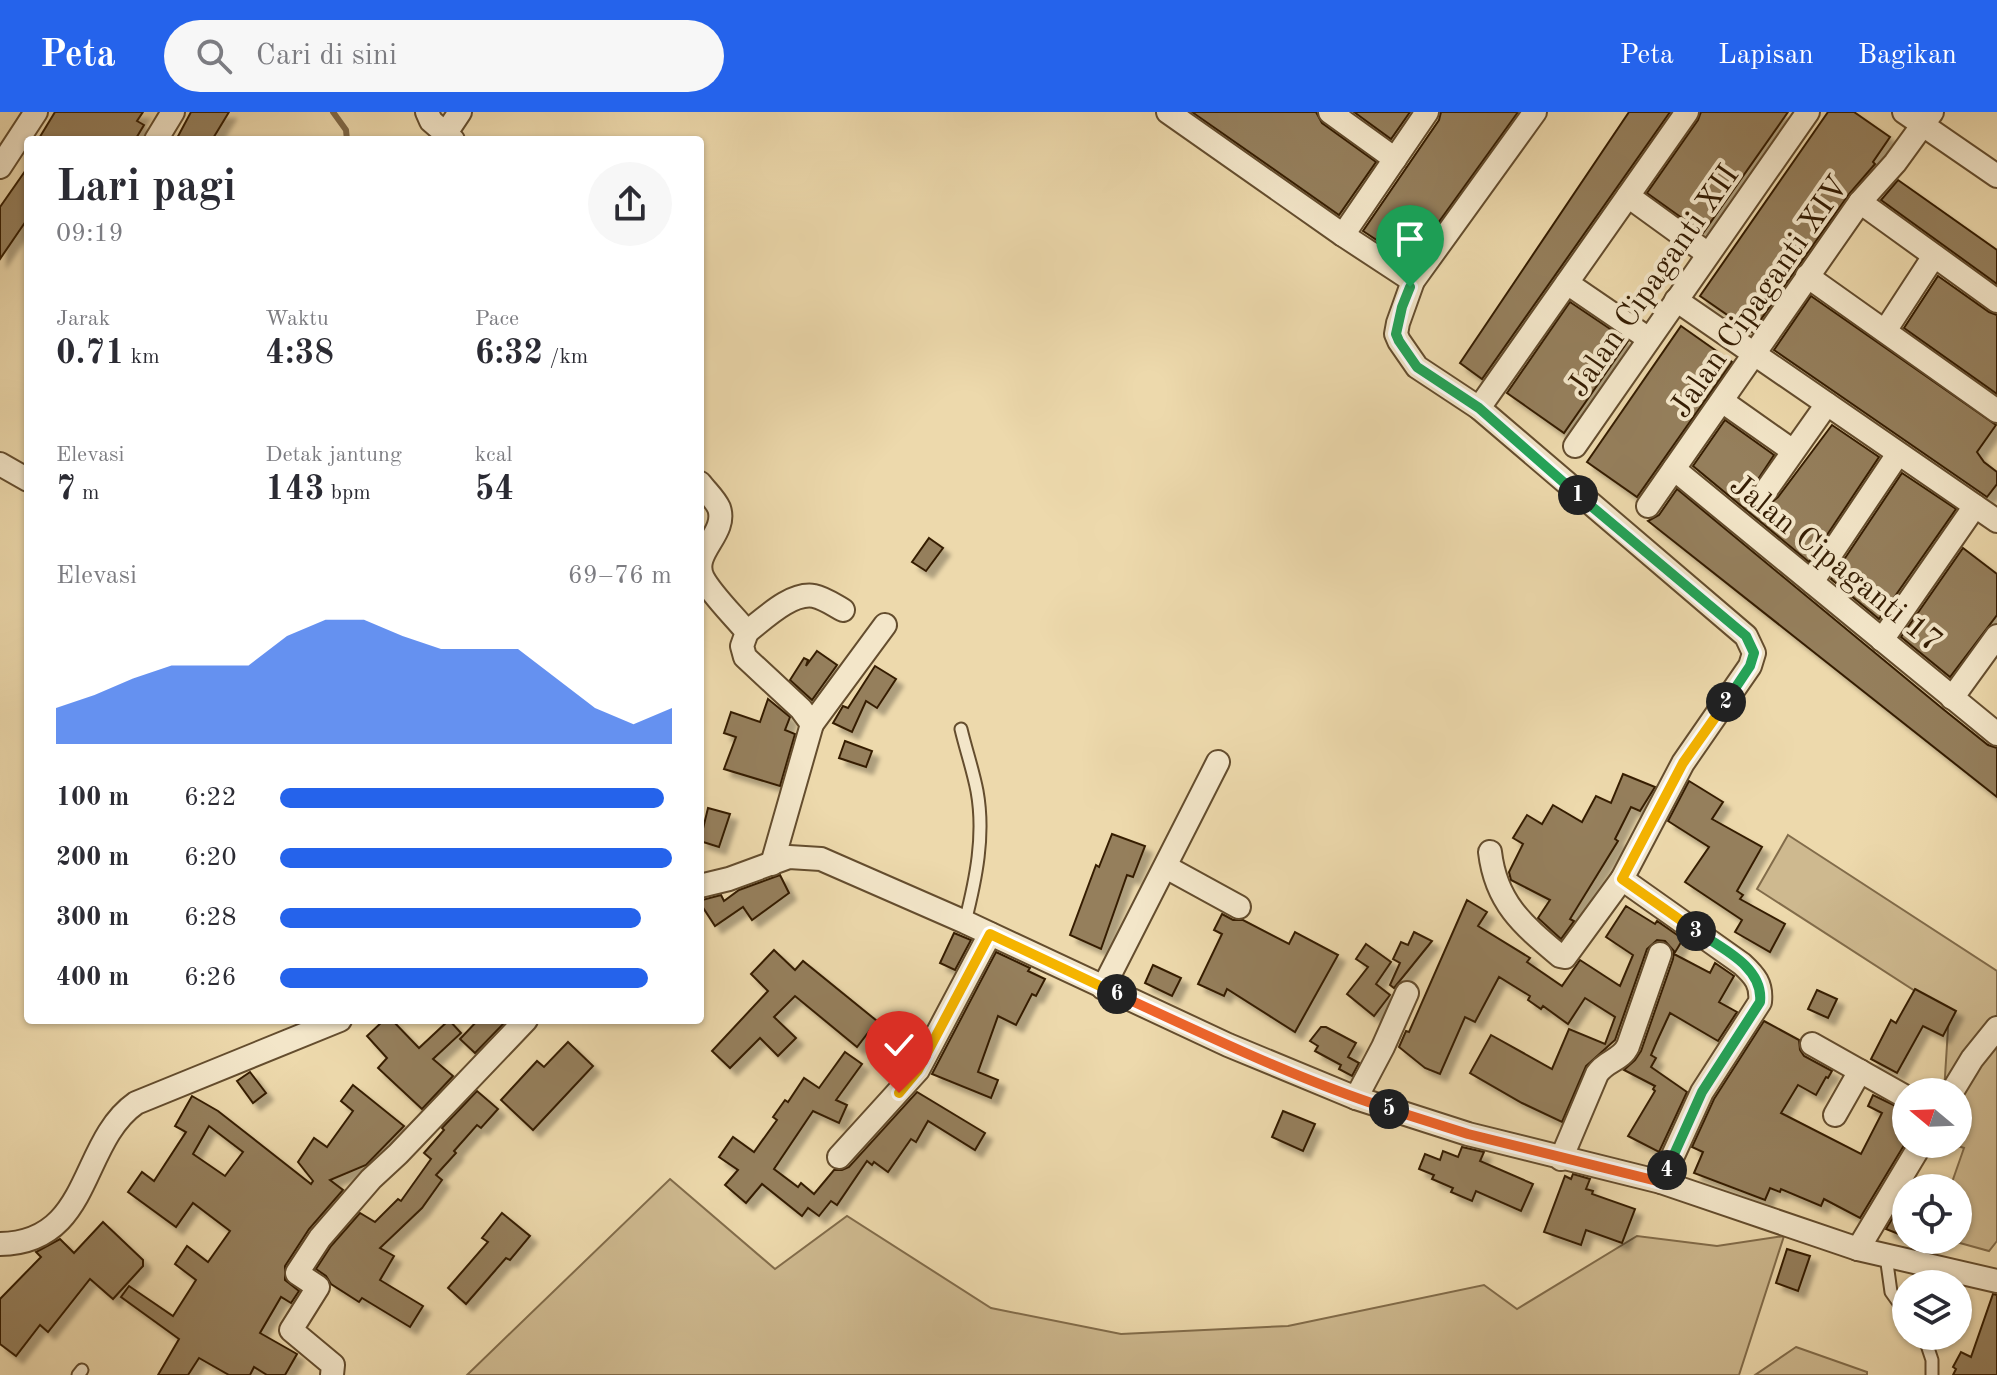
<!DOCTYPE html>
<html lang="id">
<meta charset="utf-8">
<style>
:root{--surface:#fff;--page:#f7f7f7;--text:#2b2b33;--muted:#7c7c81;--accent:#2563eb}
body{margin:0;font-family:"Old Standard TT",serif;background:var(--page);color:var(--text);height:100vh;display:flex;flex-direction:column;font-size:30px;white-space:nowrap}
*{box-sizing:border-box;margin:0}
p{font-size:26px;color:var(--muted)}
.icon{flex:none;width:44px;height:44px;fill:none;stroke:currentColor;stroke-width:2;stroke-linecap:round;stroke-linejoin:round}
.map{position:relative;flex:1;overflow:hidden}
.sheet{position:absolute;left:24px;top:24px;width:680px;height:888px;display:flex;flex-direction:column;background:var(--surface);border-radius:8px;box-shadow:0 2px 6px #0004}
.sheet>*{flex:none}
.needle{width:52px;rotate:289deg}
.tools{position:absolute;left:1892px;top:966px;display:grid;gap:16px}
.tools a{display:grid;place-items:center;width:80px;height:80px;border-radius:50%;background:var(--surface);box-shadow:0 2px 6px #0004;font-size:40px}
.pin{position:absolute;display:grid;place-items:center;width:68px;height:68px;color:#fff;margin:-82px -34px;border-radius:50% 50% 50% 0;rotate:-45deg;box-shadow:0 0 8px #0007}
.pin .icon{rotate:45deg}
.km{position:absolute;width:40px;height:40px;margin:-20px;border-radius:50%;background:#222;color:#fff;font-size:22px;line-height:40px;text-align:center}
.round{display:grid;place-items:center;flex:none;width:84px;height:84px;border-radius:42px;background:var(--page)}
.headline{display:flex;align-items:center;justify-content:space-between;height:136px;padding:0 32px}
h1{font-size:44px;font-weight:700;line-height:60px}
.metrics{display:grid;grid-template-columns:repeat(3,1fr);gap:12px;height:136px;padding:8px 32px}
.metrics div{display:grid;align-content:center}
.metrics b{font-size:34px;font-weight:700}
.metrics small{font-size:22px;font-weight:400}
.metrics p{font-size:22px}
.chart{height:224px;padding:16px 32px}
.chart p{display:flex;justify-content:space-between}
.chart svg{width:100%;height:144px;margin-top:8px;fill:var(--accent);opacity:.7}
ul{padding:0 32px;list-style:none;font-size:26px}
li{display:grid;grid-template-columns:128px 96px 1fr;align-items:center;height:60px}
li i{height:20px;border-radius:10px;background:var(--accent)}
header{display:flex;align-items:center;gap:48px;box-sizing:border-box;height:112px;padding:0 40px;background:var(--accent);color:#fff}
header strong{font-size:38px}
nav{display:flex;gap:44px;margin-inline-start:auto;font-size:28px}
.search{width:560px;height:72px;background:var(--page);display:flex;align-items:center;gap:20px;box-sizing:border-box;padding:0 28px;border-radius:44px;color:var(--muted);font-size:30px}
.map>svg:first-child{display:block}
.green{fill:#ceb98f;stroke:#826c4a;stroke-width:2}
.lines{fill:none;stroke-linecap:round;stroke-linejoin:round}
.stream{stroke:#7f6847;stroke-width:6}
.building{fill:#957f5b;stroke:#361e04;stroke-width:2;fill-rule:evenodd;filter:url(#shadow)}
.lane-casing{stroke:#644d2e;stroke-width:15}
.street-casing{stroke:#644d2e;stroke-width:26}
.lane{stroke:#f3e6c9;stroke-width:11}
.street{stroke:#f3e6c9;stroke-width:22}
.split-1-casing{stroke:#fff;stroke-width:16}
.split-2-casing{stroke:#fff;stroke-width:16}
.split-3-casing{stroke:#fff;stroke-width:16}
.split-4-casing{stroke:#fff;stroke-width:16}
.split-5-casing{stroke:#fff;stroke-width:16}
.split-6-casing{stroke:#fff;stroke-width:16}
.split-7-casing{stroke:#fff;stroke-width:16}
.split-1{stroke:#22a559;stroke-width:10}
.split-2{stroke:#22a559;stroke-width:10}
.split-3{stroke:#f5b400;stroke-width:10}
.split-4{stroke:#22a559;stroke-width:10}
.split-5{stroke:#f0652b;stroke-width:10}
.split-6{stroke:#f0652b;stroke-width:10}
.split-7{stroke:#f5b400;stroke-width:10}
.labels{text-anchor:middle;stroke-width:8;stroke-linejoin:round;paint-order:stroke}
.street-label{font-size:32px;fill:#361e04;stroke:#f3e6c9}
</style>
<header>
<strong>Peta</strong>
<div class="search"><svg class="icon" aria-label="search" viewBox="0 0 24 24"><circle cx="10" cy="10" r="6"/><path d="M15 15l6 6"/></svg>Cari di sini</div>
<nav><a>Peta</a><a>Lapisan</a><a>Bagikan</a></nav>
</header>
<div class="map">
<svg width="1997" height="1263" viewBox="0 0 1997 1263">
<defs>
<filter id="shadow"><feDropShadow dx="7" dy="7" stdDeviation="2" flood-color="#0004"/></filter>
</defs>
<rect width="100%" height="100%" fill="#edd9ac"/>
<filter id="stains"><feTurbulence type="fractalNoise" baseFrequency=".0025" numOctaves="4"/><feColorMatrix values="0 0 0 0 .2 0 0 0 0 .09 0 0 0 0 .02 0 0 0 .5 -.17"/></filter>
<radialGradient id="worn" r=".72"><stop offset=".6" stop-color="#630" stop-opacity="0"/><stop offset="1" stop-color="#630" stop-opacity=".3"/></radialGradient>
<g class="green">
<polygon points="1788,723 1997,859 1997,1129 1989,1139 1949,1128 1958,1128 1958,1076 1950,1076 1964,1036 1952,1032 1958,1032 1958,980 1944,980 1949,901 1757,777"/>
<polygon points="670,1067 775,1157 847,1104 991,1196 1121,1222 1288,1214 1484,1173 1517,1197 1637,1124 1717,1134 1784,1124 1739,1263 467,1263"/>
<polygon points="1796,1235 1867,1260 1867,1263 1755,1263"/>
</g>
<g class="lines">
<polyline class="stream" points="333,0 346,18 347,28"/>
</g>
<g class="building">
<polygon points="55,0 143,0 137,9 144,13 135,28 38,28"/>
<polygon points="191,0 229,0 212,28 176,28"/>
<polygon points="1192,0 1316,0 1322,11 1376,50 1339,103"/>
<polygon points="1354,0 1410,0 1391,27"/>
<polygon points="1441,0 1518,0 1410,150 1363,119 1439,8"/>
<polygon points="1629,0 1670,0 1482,267 1460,251"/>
<polygon points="1701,0 1788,0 1703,121 1647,81 1698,8"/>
<polygon points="1828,0 1854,0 1890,25 1873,50 1875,52 1849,82 1752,220 1700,184"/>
<polygon points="28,55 28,106 0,147 0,95"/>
<polygon points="1898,68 1997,138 1997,172 1881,88"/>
<polygon points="1938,164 1989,200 1997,203 1997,282 1904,216"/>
<polygon points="1811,184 1996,313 1977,340 1984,350 1997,360 1997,372 1987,385 1774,238"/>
<polygon points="1570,190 1628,229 1564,321 1507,281"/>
<polygon points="1681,214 1732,250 1637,385 1587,350"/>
<polygon points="1725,308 1774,343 1753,375 1755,384 1765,391 1772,390 1778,385 1832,313 1879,345 1809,450 1693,354"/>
<polygon points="1902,361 1956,397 1879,507 1831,467"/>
<polygon points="1677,377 1943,597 1988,633 1997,636 1997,685 1648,409 1659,403"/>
<polygon points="929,426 943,436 926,459 912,450"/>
<polygon points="1963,436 1997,462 1997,503 1950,565 1901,525"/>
<polygon points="817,539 837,553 812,588 790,568 804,546 808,548 806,554"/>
<polygon points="875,554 896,567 877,596 866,589 852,620 833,611 843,594 848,596"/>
<polygon points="768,587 790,605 785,618 795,622 780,674 724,657 736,625 724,621 731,600 760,610"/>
<polygon points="845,629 872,639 866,655 839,646"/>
<polygon points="1623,662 1655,675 1640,699 1631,695 1615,727 1618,729 1570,807 1574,809 1561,827 1538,806 1550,788 1511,768 1509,760 1523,732 1513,726 1527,703 1542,712 1553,693 1582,710 1596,684 1611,691"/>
<polygon points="1689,669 1723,690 1712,707 1762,735 1737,779 1743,783 1740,787 1785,812 1770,840 1735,820 1742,808 1685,770 1709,735 1668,709"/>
<polygon points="708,696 730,702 719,735 700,729"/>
<polygon points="1112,722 1145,734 1133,765 1127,763 1101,837 1070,823 1096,753 1099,755"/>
<polygon points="780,763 789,781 752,808 743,795 715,814 700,791 702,788 721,783 724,789 739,778"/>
<polygon points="1467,788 1487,800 1478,814 1530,846 1527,850 1562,874 1580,848 1620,874 1633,843 1606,825 1626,794 1655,812 1657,809 1683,827 1674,842 1710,861 1715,851 1734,864 1719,890 1737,900 1718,929 1670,901 1657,929 1651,943 1656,946 1651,955 1687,980 1659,1040 1628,1024 1655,979 1653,977 1655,974 1624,958 1635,948 1641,939 1673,847 1674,839 1665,829 1657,828 1647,837 1615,928 1586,954 1562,1010 1522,991 1470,961 1491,923 1552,957 1569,917 1605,932 1615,905 1585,886 1568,912 1543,894 1541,897 1528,888 1530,884 1499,865 1475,910 1465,905 1440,962 1425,956 1399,935 1406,919 1409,920"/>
<polygon points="1222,802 1233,808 1243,808 1289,832 1295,820 1338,843 1295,920 1227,877 1224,884 1198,872 1222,822 1214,818"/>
<polygon points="1414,820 1432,829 1394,876 1390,873 1400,851 1393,847 1401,830 1408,833"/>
<polygon points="954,821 971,828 955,858 940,851"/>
<polygon points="1366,832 1391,850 1376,872 1390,883 1374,904 1347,882 1368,855 1356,847"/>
<polygon points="774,838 795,858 803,849 877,909 857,935 795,884 774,905 796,926 778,944 760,926 730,956 712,939 768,879 751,862"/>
<polygon points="996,840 1030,856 1028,859 1045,867 1036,884 1032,882 1016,913 998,904 978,960 998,968 991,986 932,962"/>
<polygon points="1153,853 1181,866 1172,884 1145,871"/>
<polygon points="1915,877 1956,899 1943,924 1923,914 1897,961 1871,947 1891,908 1896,911"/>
<polygon points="1817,878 1837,887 1828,906 1808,897"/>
<polygon points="384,908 392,908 419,936 449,908 461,921 433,947 453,964 422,997 378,956 387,946 367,924"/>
<polygon points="478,908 507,908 475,941 460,927"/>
<polygon points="1764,909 1799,928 1800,938 1804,944 1832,959 1828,966 1826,965 1816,983 1798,973 1781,1001 1861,1042 1882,1001 1868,994 1873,983 1906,999 1906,1030 1860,1106 1824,1087 1821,1094 1781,1077 1780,1080 1770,1076 1765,1088 1694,1061 1703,1040 1692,1035 1714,987"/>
<polygon points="1321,915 1326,915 1356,931 1348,945 1359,951 1352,964 1339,957 1341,953 1315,939 1318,934 1310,929"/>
<polygon points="568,930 593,954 533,1018 501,988 537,949 544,955"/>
<polygon points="845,940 862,952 836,988 847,993 839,1011 813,999 774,1057 798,1075 801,1071 814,1082 834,1058 842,1058 849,1055 917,980 985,1021 975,1038 928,1009 916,1030 911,1027 888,1060 874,1050 872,1053 867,1049 837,1093 831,1089 819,1104 808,1096 802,1104 762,1072 746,1091 725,1073 738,1058 719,1045 733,1025 754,1040 777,1008 773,1005 785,988 788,990 804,966 819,976"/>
<polygon points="250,960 266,981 253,991 237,969"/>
<path d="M353 973 404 1014 366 1053 330 1068 343 1078 309 1117 285 1154V1168L299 1179 291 1191 281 1185 260 1221 297 1242 285 1263H267L254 1255 250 1263H229L199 1246 188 1263H158L179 1227 121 1185 129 1174 173 1204 196 1168 175 1152 187 1134 208 1150 230 1119 193 1091 176 1115 128 1080 142 1060 154 1069 186 1020 175 1014 192 984 218 999 311 1072 313 1069 298 1050 314 1026 327 1035 353 999 341 989ZM209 1014 243 1040 225 1064 193 1042Z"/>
<polygon points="477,979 498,997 481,1016 477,1013 454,1039 456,1041 436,1063 442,1068 422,1096 380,1136 394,1144 380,1168 423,1194 410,1215 362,1186 359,1190 331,1172 326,1164 316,1157 331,1134 360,1101 375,1110 398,1087 401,1089 431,1047 424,1041 444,1018 442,1016"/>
<polygon points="1283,999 1315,1012 1303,1039 1272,1025"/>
<polygon points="1462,1035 1484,1040 1480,1049 1533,1072 1521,1099 1476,1079 1472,1089 1451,1080 1453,1076 1432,1067 1434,1063 1419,1057 1425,1042 1440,1048 1443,1039 1458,1045"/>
<polygon points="1573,1062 1590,1067 1586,1077 1593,1079 1592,1082 1635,1097 1622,1131 1586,1118 1581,1133 1544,1120 1565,1064 1571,1067"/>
<polygon points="1906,1084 1906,1125 1886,1117"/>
<polygon points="502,1101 530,1124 510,1148 506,1146 466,1192 448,1176 488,1130 482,1126"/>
<polygon points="103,1110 143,1148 143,1154 113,1187 90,1167 48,1220 40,1213 16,1244 0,1232 0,1187 41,1145 36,1140 60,1127 74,1141"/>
<polygon points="1787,1137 1810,1144 1798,1179 1776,1171"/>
<polygon points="1993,1182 1997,1183 1997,1263 1953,1263 1956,1257 1953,1255 1961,1240 1971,1245"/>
</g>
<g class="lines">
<defs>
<g id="lane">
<path d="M961 617C966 638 973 658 977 679 985 723 976 767 965 810"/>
<polyline points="1886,1144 1891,1180 1906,1201"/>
<polyline points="1924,1224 1932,1248 1932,1263"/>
<polyline points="78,1263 82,1258"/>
</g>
<g id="street">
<polyline points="427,0 431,9 453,28"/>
<polyline points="1168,0 1343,123 1413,169"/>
<polyline points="1330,0 1395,47"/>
<polyline points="1904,0 1997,64"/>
<polyline points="446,21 460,0"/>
<polyline points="156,28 173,0"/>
<polyline points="0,55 36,0"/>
<polyline points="1628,84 1708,142"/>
<polyline points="1860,90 1997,189"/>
<polyline points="1343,123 1427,0"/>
<polyline points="1807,164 1997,299"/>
<polyline points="1567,171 1649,227"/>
<polyline points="1676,188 1997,409"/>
<polyline points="1885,219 1934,144"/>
<polyline points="1722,289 1793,339"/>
<polyline points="1479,296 1417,255 1399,229 1396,222 1398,211 1413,169 1535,0"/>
<polyline points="1575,334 1808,0"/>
<polyline points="0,352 28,368"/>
<polyline points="1674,357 1997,622"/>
<path d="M700 371C706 379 715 387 719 396 728 422 690 441 703 466 712 483 734 504 747 520L742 534 745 545 801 597 812 612 772 752"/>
<polyline points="1767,377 1827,292"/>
<polyline points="1648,394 1860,90 1895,51 1932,0"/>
<polyline points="1812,470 1898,342"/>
<path d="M747 520C764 507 791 480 814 484 824 486 834 493 843 498"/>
<polyline points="1882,528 1975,394"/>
<polyline points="1952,586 1997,524"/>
<polyline points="812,612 885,513"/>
<path d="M1490 740C1496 791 1523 813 1560 844L1565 845 1622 767 1683 651 1750 554 1754 541 1746 524 1479 296 1687 0"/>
<polyline points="1166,755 1239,795"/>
<path d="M1622 767 1742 852C1755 864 1762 872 1760 890L1702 980 1661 1070"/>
<polyline points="700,774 729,767 789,745 821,747 965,810 1228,933 1356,986 1468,1022 1661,1070 1858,1137 1997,1169"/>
<polyline points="1103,876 1218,650"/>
<polyline points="1812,932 1906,985"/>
<polyline points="1952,980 1972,947 1997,916"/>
<polyline points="1356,986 1383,935 1407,881"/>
<polyline points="1835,1003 1860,959"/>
<polyline points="839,1045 918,958 990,822"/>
<path d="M1561 1047 1597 962C1606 948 1621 949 1628 934L1660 842"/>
<path d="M0 1132C92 1131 79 1031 136 991L340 908"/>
<polyline points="1858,1137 1921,1032"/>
<polyline points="332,1263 333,1253 291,1218 318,1175 297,1161 320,1126 371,1067 398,1042 526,908"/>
</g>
</defs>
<use href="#lane" class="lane-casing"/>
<use href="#street" class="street-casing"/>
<use href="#lane" class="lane"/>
<use href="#street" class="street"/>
</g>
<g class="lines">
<defs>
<polyline id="split-1" points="1410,175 1402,195 1396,222 1399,229 1417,255 1479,296 1578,383"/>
<polyline id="split-2" points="1578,383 1746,524 1754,541 1750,554 1726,590"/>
<polyline id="split-3" points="1696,819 1622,767 1683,651 1726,590"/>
<path id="split-4" d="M1667 1058 1702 980 1760 890C1764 855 1721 836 1696 819"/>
<polyline id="split-5" points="1389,997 1468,1022 1661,1070 1667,1058"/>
<path id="split-6" d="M1117 882C1206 923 1296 967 1389 997"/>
<polyline id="split-7" points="899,981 918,958 990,822 1117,882"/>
</defs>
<use href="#split-1" class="split-1-casing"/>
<use href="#split-2" class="split-2-casing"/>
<use href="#split-3" class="split-3-casing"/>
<use href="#split-4" class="split-4-casing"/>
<use href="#split-5" class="split-5-casing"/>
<use href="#split-6" class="split-6-casing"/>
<use href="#split-7" class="split-7-casing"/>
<use href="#split-1" class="split-1"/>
<use href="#split-2" class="split-2"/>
<use href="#split-3" class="split-3"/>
<use href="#split-4" class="split-4"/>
<use href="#split-5" class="split-5"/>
<use href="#split-6" class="split-6"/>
<use href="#split-7" class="split-7"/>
</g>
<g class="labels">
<g class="street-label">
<text transform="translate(1652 168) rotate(-55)" y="11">Jalan Cipaganti XII</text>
<text transform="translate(1758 184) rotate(-55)" y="11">Jalan Cipaganti XIV</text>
<text transform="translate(1837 450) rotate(39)" y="11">Jalan Cipaganti 17</text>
</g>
</g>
<rect width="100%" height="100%" filter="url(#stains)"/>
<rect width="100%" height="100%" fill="url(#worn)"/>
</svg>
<div class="tools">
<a><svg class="needle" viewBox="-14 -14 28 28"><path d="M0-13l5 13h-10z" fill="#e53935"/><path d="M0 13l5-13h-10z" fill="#7c7c81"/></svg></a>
<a><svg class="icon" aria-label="locate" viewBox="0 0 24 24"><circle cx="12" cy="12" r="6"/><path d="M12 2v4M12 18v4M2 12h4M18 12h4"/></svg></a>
<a><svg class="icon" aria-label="layers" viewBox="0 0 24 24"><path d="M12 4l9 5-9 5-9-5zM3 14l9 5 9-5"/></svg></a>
</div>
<div class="pin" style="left:1410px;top:175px;background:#1e9e55"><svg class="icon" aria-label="arrive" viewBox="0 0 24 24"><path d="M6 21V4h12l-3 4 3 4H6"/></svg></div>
<div class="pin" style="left:899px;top:981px;background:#d93025"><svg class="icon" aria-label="check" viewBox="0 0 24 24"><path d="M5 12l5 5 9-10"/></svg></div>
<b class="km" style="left:1578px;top:383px">1</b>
<b class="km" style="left:1726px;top:590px">2</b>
<b class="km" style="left:1696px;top:819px">3</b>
<b class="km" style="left:1667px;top:1058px">4</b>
<b class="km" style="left:1389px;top:997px">5</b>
<b class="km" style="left:1117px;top:882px">6</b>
<section class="sheet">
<div class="headline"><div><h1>Lari pagi</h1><p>09:19</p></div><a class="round"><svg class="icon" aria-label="share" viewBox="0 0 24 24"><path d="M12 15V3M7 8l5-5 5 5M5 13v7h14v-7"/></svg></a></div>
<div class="metrics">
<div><p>Jarak</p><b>0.71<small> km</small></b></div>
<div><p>Waktu</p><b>4:38</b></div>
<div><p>Pace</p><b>6:32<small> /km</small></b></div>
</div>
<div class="metrics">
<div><p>Elevasi</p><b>7<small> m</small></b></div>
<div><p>Detak jantung</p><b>143<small> bpm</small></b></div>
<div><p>kcal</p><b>54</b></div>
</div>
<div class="chart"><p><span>Elevasi</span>69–76 m</p>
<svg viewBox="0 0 160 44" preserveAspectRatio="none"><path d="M0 44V33L10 29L20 24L30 20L40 20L50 20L60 11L70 6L80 6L90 11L100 15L110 15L120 15L130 24L140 33L150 38L160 33V44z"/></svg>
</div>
<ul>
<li><b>100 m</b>6:22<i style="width:98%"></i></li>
<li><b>200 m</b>6:20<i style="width:100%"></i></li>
<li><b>300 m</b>6:28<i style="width:92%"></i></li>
<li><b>400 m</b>6:26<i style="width:94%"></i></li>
</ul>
</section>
</div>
